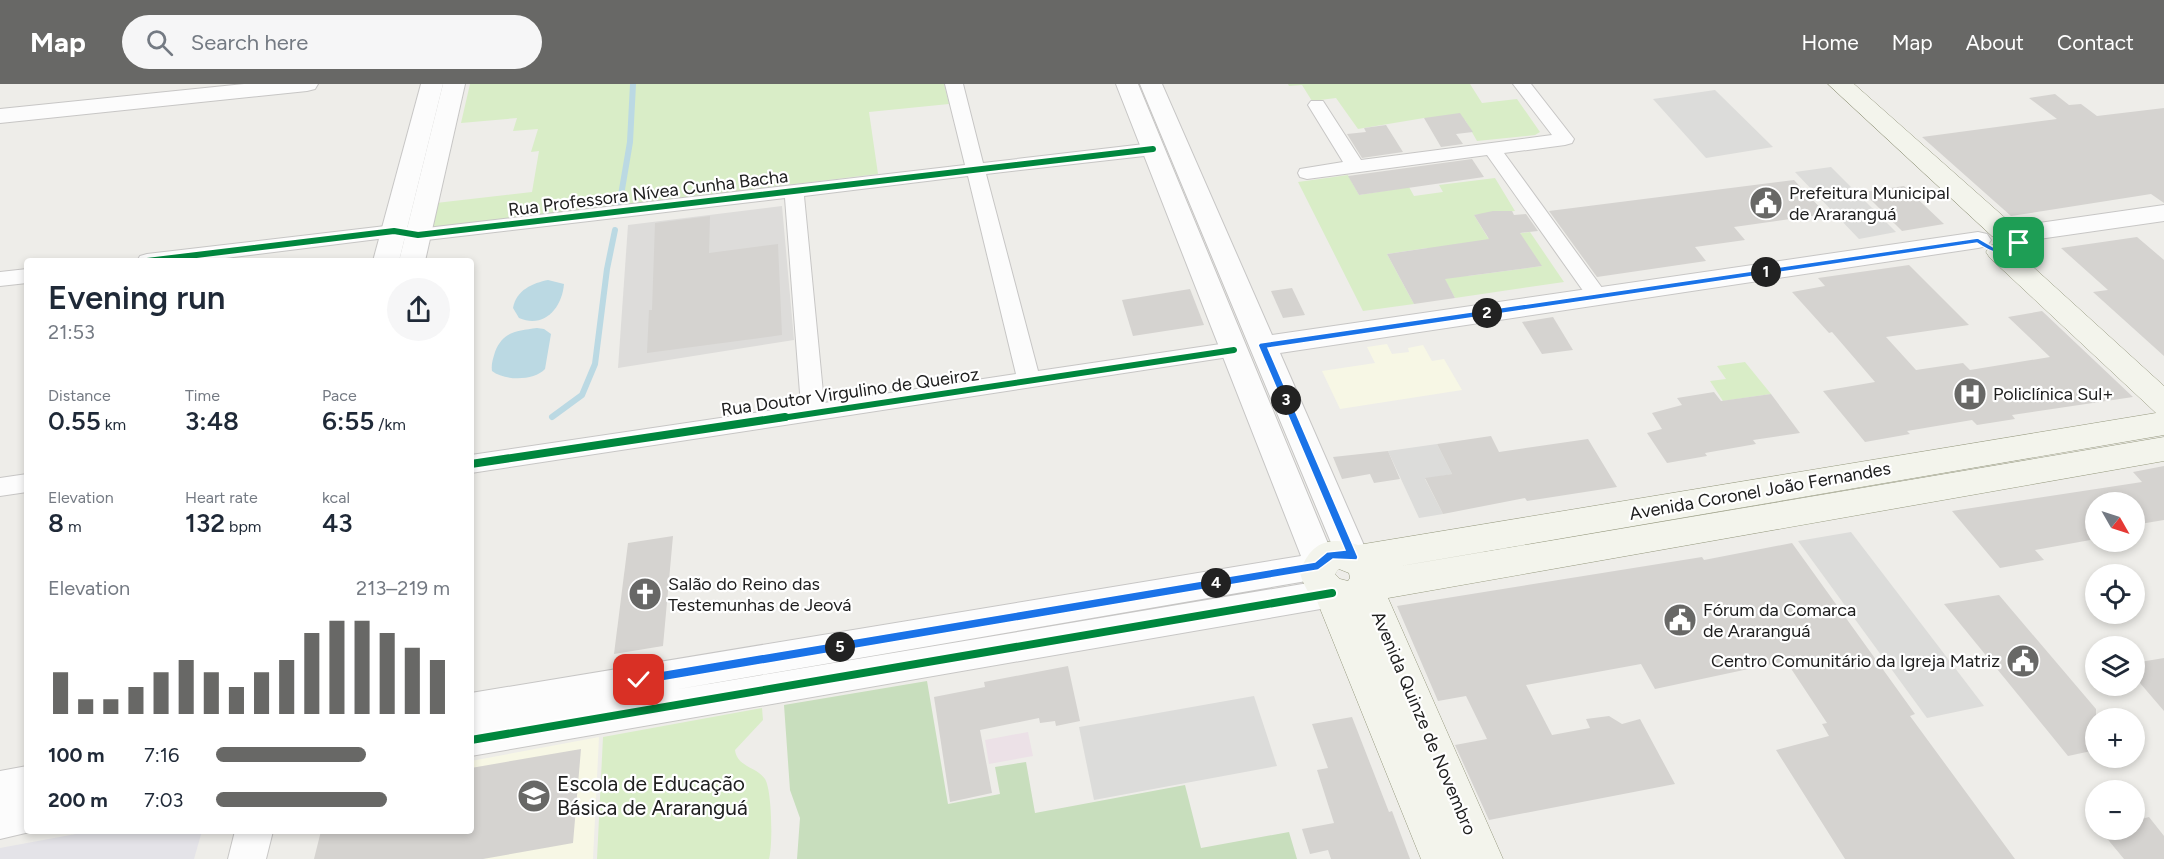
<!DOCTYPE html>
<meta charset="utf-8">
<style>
:root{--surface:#fff;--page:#f6f6f7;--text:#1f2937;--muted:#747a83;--accent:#686866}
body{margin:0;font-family:Figtree,sans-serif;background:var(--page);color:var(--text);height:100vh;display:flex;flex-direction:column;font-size:22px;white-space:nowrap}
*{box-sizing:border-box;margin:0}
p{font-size:20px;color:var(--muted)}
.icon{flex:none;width:33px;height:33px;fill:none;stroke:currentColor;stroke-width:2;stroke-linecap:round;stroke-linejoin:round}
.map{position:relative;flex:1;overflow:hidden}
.panel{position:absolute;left:24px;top:174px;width:450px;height:576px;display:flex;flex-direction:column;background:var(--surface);border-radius:6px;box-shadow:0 3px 9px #0003}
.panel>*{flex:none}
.needle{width:39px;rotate:129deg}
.controls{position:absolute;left:2085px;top:408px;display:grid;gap:12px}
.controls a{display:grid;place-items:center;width:60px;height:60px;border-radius:50%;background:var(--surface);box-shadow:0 3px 9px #0003;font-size:30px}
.pin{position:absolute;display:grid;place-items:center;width:51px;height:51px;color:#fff;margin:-26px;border-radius:12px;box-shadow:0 3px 9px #0006}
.km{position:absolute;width:30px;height:30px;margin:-15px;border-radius:50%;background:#222;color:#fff;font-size:16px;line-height:30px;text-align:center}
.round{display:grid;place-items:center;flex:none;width:63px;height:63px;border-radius:32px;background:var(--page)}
.summary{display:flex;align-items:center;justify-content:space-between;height:102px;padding:0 24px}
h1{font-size:33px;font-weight:600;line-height:45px}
.stats{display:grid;grid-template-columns:repeat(3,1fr);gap:9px;height:102px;padding:6px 24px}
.stats div{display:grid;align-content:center}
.stats b{font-size:26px;font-weight:600}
.stats small{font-size:16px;font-weight:400}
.stats p{font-size:16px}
.chart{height:168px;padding:12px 24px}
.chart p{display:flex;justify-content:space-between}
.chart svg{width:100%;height:108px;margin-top:6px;stroke:var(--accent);stroke-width:6}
ul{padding:0 24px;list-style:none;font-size:20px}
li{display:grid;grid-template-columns:96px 72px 1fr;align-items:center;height:45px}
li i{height:15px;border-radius:8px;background:var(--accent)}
header{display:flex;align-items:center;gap:36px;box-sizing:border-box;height:84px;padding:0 30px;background:var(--accent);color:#fff}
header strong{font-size:28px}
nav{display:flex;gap:33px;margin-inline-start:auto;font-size:21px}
.search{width:420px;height:54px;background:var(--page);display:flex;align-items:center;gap:15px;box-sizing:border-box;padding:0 21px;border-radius:33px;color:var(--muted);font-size:22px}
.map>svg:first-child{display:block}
.residential{fill:#dddcda}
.industrial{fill:#ece1e7}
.education{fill:#f7f7e5}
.religious{fill:#dcdcda}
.grass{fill:#d9edc7;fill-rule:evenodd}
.forest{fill:#c8debd}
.plaza{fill:#e4e3e8}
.water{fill:#bbd9e3}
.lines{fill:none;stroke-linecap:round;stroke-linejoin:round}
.stream{stroke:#bbd9e3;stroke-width:6}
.building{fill:#d5d3d0}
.minor-casing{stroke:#c7c6c5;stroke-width:2}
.tertiary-casing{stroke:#c7c6c5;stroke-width:2}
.secondary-casing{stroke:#96997f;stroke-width:1}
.minor{fill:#fcfcfc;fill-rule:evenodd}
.tertiary{fill:#fcfcfc;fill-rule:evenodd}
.secondary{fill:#f3f4ec;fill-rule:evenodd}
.cycleway-far1-casing{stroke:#fff;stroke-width:9}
.cycleway-casing{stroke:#fff;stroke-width:12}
.cycleway-far1{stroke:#00873e;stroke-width:6}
.cycleway{stroke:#00873e;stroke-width:8}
.route{fill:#1a73e8;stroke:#fff;stroke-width:1.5}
.labels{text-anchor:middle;stroke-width:4.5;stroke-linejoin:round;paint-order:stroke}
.street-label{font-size:18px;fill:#202020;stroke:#fff}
.poi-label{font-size:18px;fill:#202020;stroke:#fff;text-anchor:start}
.near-poi-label{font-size:21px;fill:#202020;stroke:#fff;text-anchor:start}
</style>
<header>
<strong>Map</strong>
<div class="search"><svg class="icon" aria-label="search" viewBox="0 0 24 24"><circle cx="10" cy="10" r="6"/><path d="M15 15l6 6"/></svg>Search here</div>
<nav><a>Home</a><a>Map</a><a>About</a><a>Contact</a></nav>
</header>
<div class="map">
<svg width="2164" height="775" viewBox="0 0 2164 775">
<rect width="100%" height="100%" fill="#eeede9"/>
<polygon class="residential" points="782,122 794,256 618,284 628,141"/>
<polygon class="industrial" points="1028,648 1033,672 989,680 985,656"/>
<g class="education">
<polygon points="1387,260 1392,270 1409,268 1408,264 1423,261 1432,277 1444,275 1462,306 1340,325 1322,287 1375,279 1367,263"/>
<polygon points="599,653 593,775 388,775 471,747 471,677"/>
</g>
<g class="religious">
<polygon points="1715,6 1773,63 1706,74 1653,15"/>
<polygon points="1831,83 1896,148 1859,155 1795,88"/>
<polygon points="1437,360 1452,390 1425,395 1443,430 1419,434 1388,367"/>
<polygon points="1851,448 1984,622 1927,634 1798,457"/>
<polygon points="1254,612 1277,682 1094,716 1079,643"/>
</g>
<g class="grass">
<polygon points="470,0 944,0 949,20 869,28 878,90 430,144 436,119 532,108 539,67 531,68 538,45 513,47 517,34 461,39"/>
<polygon points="1288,0 1470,0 1482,19 1517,15 1540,48 1535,51 1477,57 1465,36 1424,34 1358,45 1336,14 1312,17 1302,1 1289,2"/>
<path d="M1348 91 1359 111 1409 103 1414 112 1443 108 1439 101 1495 94 1515 127 1474 131 1488 154 1530 148 1564 198 1455 214 1427 164 1387 170 1414 220 1363 227 1298 98ZM1450 161 1542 182 1468 192Z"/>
<polygon points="1745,278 1771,310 1723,317 1710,297 1726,295 1717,282"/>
<path d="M762 624 763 636 735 666C737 683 757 683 765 695 772 706 773 761 769 775H597L603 653Z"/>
</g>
<polygon class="forest" points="927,597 948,720 1000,710 995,683 1026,678 1035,729 1185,701 1201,764 1289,748 1297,775 797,775 800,734 790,706 784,621"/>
<polygon class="plaza" points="92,747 202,747 194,775 0,775 0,764"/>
<g class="water">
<path d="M548 196 564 200C562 224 544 245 519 234L513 224C516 206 533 199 548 196Z"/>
<path d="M537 244 544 245 551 250 545 285C534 297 505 297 492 287 491 280 493 275 495 268 503 247 517 247 537 244Z"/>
</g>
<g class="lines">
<g class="stream">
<polyline points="619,123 630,58 633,0"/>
<polyline points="552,333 582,311 595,280 607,185 615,146"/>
</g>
</g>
<g class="building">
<polygon points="2055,10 2069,21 2081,20 2097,32 2164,24 2164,119 2151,110 2011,132 1922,53 2057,35 2029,14"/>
<polygon points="1460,29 1473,48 1456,50 1463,60 1441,63 1424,34"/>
<polygon points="1386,41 1403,68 1362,74 1347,50 1366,48 1364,44"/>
<polygon points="1472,75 1484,93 1359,111 1348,92"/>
<polygon points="1794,96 1826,130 1734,143 1745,156 1695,163 1706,177 1597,193 1549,127"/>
<polygon points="1904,102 1944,140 1902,147 1863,108"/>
<polygon points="1493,127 1512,127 1514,131 1526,130 1538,147 1520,149 1542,182 1445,195 1455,214 1414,220 1387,170 1489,155 1474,131"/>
<polygon points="710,132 709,169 778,160 782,251 647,269 649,226 652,226 655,139"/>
<polygon points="2137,153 2164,176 2164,272 2093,208 2108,206 2061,164"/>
<polygon points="1909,181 1969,241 1886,253 1916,286 1963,279 1970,286 2050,273 2008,233 2042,227 2133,313 2012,331 2015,335 1977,341 1972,336 1907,347 1910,350 1865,358 1823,307 1875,298 1832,248 1829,249 1792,208 1825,202 1818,194"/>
<polygon points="1292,204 1305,231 1283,234 1271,207"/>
<polygon points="1190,205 1204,241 1133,252 1122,216"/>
<polygon points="1553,233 1573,266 1542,270 1522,238"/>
<polygon points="1714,308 1721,317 1771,310 1800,349 1753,356 1756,360 1705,369 1707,372 1667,379 1647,349 1662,345 1652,329 1682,321 1677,314"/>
<polygon points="1491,352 1499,368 1588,355 1617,403 1527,417 1525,414 1443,430 1425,394 1452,390 1437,360"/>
<polygon points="1388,367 1400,395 1374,399 1370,390 1342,395 1333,373"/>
<polygon points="2164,382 2164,436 2134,441 2134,418 2096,418 2096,455 2035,466 2044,476 2000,484 1952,427 2142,398 2133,388"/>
<polygon points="673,452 663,562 614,570 628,459"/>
<polygon points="1792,459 1915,630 1910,632 2015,775 1845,775 1776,666 1829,652 1822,640 1827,639 1786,577 1655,605 1641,580 1526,601 1552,651 1590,644 1586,635 1609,632 1622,640 1640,635 1675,700 1489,736 1455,661 1487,655 1466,612 1438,617 1397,522 1702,473 1704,476"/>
<polygon points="1999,511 2096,625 2096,666 2068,672 1944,520"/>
<polygon points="2164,574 2164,627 2134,592 2134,579"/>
<polygon points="1068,582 1080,637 1056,642 1055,637 1040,639 1039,634 980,646 992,709 950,718 934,613 985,603 984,598"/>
<polygon points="1352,633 1389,728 1392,727 1410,775 1331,775 1328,766 1310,770 1302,745 1334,739 1317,686 1328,684 1312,640"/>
<polygon points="581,665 573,759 483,775 314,775 321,747 471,747 471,684"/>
<polygon points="2149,733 2164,752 2164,775 2124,775 2100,746 2134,746 2134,737"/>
</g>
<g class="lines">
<defs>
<g id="minor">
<path d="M945 0H963L983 79 1153 59 1160 61 1162 65 1160 69 1153 71 986 90 1038 287 1234 258 1242 261 1245 266 1242 271 471 389V371L801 322 785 114 418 157 394 153 201 177H137L140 172 147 170 394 141 418 145 965 81ZM968 92 1016 290 824 319 804 112Z"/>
<polygon points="1513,0 1531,0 1574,55 1572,59 1565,61 1504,69 1605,208 1609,213 1605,218 1598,220 1591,218 1487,71 1307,95 1300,93 1298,89 1300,85 1343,78 1308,21 1311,17 1323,17 1361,76 1552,51"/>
<polygon points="27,185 27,199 0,202 0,188"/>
<polygon points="27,390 27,408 0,412 0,394"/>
</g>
<g id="tertiary">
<polygon points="244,0 318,0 315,5 307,7 0,39 0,25"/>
<polygon points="421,0 443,0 399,177 373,177"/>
<polygon points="443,0 465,0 425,177 399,177"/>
<polygon points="1116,0 1138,0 1336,479 1329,491 1318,495 673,606 1332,495 1344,499 1348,509 1344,519 1332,523 471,672 471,609 1301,472"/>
<polygon points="1140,0 1162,0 1272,251 1978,148 1987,150 1991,156 1987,162 1978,164 1280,269 1369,473 1364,482 1353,486 1342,482 1337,473"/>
<polygon points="2164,121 2164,137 2012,159 2003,157 1999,151 2003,145 2012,143"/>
<polygon points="27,682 27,747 34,747 0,755 0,687"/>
<polygon points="235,747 273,747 266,775 228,775"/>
</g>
<g id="secondary">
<polygon points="1828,0 1854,0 2012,140 2016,146 2012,152 2002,155 1992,152"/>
<path d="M2000 159 2010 162 2164 302V351L1383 485 2164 353V377L1388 514 1503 775H1421L1317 517C1308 510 1303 500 1300 489 1309 459 1329 451 1358 461L2156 329 1990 174 1986 168 1990 162ZM1339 485 1349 489 1350 494 1348 497 1340 495 1335 490Z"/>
</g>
</defs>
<use href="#minor" class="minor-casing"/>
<use href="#tertiary" class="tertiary-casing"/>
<use href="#secondary" class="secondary-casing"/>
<use href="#minor" class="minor"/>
<use href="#tertiary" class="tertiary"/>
<use href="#secondary" class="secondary"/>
<defs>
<g id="cycleway-far1">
<polyline points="147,177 394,147 418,151 1153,65"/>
<polyline points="775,335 1234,266"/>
</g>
<g id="cycleway">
<polyline points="471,380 785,333"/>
<polyline points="471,656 1332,509"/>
</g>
</defs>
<use href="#cycleway-far1" class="cycleway-far1-casing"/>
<use href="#cycleway" class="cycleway-casing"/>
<use href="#cycleway-far1" class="cycleway-far1"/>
<use href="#cycleway" class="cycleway"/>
</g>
<path class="route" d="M1978 154 1995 164 2012 165 2016 157H2021V166C2009 177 1989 167 1977 159L1268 264 1358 473 1357 476 1333 475 1318 486 639 601 634 596 639 591 1315 478 1327 468 1345 466 1258 261 1260 259Z"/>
<defs>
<symbol id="civic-disc" viewBox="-11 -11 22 22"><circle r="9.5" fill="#686866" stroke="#fff"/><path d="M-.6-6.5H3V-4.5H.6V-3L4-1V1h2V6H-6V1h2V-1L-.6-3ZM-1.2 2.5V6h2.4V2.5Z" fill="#fff"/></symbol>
<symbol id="hospital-disc" viewBox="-11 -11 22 22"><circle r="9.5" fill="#686866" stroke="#fff"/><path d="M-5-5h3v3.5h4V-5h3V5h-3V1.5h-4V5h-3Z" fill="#fff"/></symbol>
<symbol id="church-disc" viewBox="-11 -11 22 22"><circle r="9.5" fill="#686866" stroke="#fff"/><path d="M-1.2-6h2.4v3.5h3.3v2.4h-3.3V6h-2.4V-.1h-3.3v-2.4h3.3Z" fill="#fff"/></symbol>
<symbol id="school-disc" viewBox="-11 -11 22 22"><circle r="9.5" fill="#686866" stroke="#fff"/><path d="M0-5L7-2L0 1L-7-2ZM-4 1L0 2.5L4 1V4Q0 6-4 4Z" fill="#fff"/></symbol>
</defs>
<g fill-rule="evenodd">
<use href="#civic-disc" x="1747" y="100" width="38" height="38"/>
<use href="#hospital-disc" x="1951" y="291" width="38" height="38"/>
<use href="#church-disc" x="626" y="491" width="38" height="38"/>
<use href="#civic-disc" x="1661" y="517" width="38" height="38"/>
<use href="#civic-disc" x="2004" y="558" width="38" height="38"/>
<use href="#school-disc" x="515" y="693" width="38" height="38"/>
</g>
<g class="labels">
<g class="street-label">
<text transform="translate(648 109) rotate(-7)" y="6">Rua Professora Nívea Cunha Bacha</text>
<text transform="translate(850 308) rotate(-8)" y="6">Rua Doutor Virgulino de Queiroz</text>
<text transform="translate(1760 407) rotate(-10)" y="6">Avenida Coronel João Fernandes</text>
<text transform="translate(1424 639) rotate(67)" y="6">Avenida Quinze de Novembro</text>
</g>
<g class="poi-label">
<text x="1789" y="115">Prefeitura Municipal<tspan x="1789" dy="21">de Araranguá</tspan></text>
<text x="1993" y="316">Policlínica Sul+</text>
<text x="668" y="506">Salão do Reino das<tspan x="668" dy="21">Testemunhas de Jeová</tspan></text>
<text x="1703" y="532">Fórum da Comarca<tspan x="1703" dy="21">de Araranguá</tspan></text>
<text x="2000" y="583" text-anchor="end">Centro Comunitário da Igreja Matriz</text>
</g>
<g class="near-poi-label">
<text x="557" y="707">Escola de Educação<tspan x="557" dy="24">Básica de Araranguá</tspan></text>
</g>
</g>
</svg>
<div class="controls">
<a><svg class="needle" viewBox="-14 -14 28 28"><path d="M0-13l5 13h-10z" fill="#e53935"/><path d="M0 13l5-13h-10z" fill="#747a83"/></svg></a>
<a><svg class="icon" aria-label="locate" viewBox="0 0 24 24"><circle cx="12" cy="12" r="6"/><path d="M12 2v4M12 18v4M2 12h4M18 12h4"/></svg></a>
<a><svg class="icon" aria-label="layers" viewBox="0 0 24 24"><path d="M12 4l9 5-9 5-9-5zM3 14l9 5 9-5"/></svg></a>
<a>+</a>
<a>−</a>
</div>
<div class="pin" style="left:2019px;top:159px;background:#1e9e55"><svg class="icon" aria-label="arrive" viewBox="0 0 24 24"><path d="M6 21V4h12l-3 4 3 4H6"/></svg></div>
<div class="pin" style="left:639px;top:596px;background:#d93025"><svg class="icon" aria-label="check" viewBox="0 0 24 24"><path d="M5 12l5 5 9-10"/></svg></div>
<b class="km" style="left:1766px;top:188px">1</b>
<b class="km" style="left:1487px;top:229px">2</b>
<b class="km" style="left:1286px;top:316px">3</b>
<b class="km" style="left:1216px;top:499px">4</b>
<b class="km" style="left:840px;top:563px">5</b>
<section class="panel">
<div class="summary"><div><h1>Evening run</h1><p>21:53</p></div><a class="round"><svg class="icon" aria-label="share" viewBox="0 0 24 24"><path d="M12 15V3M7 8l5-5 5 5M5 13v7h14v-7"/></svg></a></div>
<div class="stats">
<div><p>Distance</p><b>0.55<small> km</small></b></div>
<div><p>Time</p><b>3:48</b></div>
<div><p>Pace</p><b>6:55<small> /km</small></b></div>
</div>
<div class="stats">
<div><p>Elevation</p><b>8<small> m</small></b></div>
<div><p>Heart rate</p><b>132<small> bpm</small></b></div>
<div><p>kcal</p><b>43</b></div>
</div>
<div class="chart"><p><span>Elevation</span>213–219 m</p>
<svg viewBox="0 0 160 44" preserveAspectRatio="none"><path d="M5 44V27M15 44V38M25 44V38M35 44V33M45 44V27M55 44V22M65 44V27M75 44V33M85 44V27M95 44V22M105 44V11M115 44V6M125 44V6M135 44V11M145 44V17M155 44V22"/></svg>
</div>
<ul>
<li><b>100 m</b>7:16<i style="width:64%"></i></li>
<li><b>200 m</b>7:03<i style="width:73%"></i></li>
</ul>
</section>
</div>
